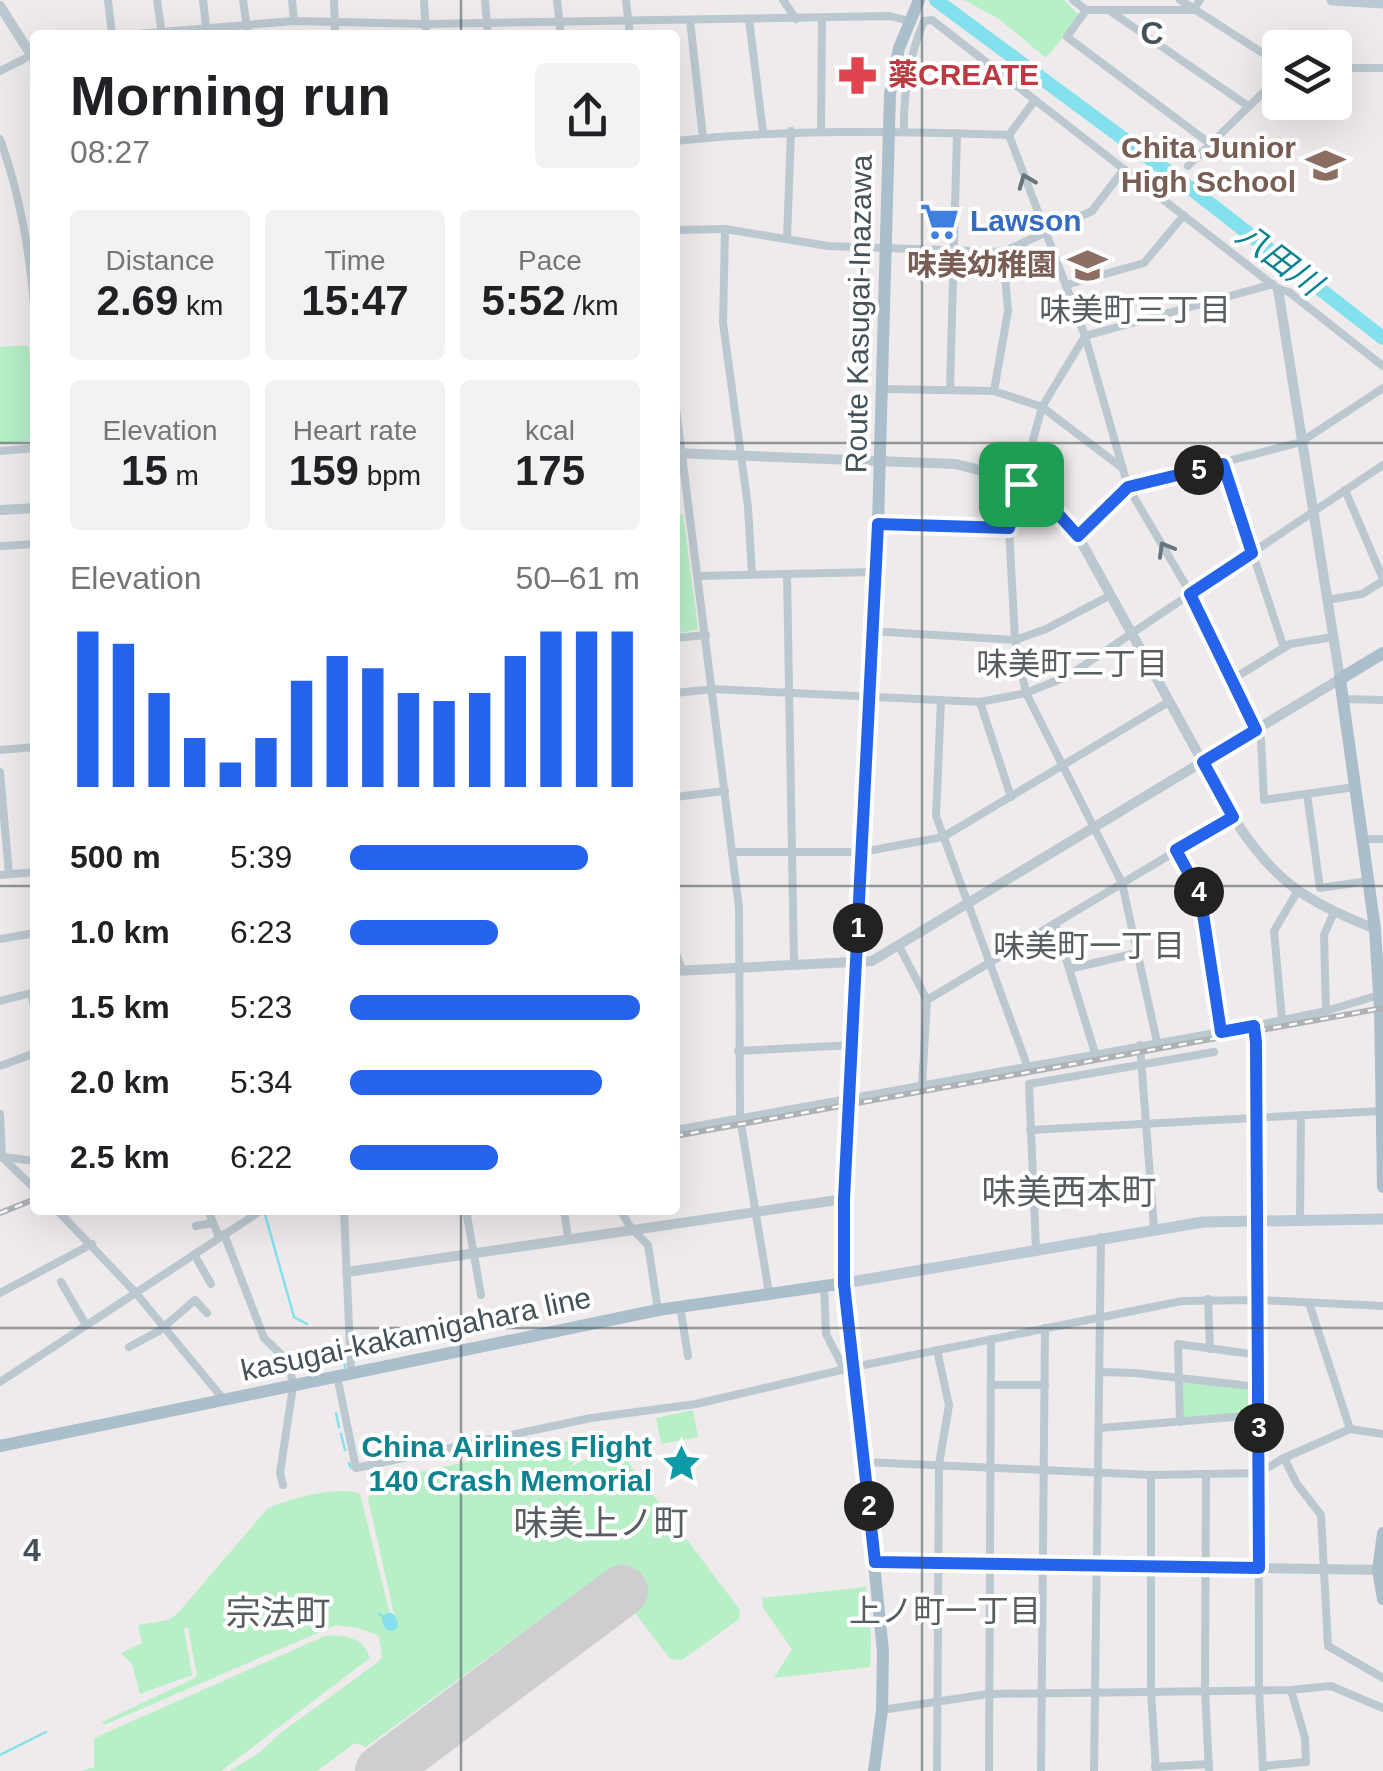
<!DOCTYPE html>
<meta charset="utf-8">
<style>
:root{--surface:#fff;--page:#f2f2f2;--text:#202124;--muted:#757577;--accent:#2563eb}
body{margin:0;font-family:Arial,"Noto Sans JP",sans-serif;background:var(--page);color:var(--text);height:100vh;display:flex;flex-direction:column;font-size:38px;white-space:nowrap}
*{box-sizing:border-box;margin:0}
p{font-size:32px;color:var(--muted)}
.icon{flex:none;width:55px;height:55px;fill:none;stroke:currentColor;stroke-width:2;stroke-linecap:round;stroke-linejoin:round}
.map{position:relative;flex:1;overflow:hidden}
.side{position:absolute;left:30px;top:30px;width:650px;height:1185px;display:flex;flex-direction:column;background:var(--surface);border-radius:10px;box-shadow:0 10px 40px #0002}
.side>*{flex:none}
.buttons{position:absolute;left:1262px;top:30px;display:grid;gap:20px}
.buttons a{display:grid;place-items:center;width:90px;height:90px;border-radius:10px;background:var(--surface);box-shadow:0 10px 40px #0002;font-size:50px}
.pin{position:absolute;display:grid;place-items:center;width:85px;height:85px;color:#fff;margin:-42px;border-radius:20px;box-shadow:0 5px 15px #0006}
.km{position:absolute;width:50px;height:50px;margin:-25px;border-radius:50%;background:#222;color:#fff;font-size:28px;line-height:50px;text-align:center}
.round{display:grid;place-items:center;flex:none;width:105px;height:105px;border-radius:10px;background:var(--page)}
.summary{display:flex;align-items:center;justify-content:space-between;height:170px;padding:0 40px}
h1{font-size:55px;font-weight:600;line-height:75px}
.metrics{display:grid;grid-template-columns:repeat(3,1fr);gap:15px;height:170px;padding:10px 40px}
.metrics div{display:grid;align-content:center;border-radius:10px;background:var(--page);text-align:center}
.metrics b{font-size:42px;font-weight:600}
.metrics small{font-size:28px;font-weight:400}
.metrics p{font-size:28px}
.chart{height:280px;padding:20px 40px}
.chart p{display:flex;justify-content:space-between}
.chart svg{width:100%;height:180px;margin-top:10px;stroke:var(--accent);stroke-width:6}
ul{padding:0 40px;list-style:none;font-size:32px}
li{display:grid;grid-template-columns:160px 120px 1fr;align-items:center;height:75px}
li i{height:25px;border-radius:12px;background:var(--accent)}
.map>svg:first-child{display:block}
.green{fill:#b7efc7}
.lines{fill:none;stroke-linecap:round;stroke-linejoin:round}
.stream{stroke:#83e1ed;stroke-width:2.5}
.river{stroke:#83e1ed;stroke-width:14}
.runway{stroke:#ceced1;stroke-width:52}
.minor{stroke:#bcc8cf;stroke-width:8}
.tertiary{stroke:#bcc8cf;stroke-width:10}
.secondary{stroke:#bbc9d4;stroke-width:11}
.primary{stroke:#aabecc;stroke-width:12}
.rail-casing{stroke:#aeb2b6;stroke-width:6}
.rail{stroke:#fff;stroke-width:2.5;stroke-dasharray:8;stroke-linecap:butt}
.oneway{stroke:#68757c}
.route-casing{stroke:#fff;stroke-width:20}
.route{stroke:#2563eb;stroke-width:12}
.grid{fill:none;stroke:#445159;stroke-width:2.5;stroke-opacity:0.55}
.labels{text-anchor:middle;stroke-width:8;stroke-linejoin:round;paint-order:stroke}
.health-label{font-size:30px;font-weight:bold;fill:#be3a42;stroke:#fff;text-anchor:start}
.education-label{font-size:30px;font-weight:bold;fill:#785e54;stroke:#fff;text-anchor:end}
.shop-label{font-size:30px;font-weight:bold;fill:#366cbe;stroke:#fff;text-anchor:start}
.street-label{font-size:30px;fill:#445159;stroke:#fff}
.culture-label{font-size:30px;font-weight:bold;fill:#0d838f;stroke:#fff;text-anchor:end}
.water-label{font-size:32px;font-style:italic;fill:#0a8290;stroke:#fff}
.neighbourhood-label{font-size:32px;fill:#585d61;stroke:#fff}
.quarter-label{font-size:35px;fill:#585d61;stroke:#fff}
.grid-label{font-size:32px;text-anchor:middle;font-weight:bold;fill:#445159;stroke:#fff;stroke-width:8;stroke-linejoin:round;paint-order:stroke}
</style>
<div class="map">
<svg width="1383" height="1771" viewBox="0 0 1383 1771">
<rect width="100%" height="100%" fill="#efebec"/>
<g class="green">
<polygon points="964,0 1064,0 1080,16 1046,58 999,19"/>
<polygon points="26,345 29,347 35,437 31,441 0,444 0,347"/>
<polygon points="675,513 683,515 698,629 675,634"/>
<polygon points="1184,1382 1253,1390 1256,1392 1256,1411 1252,1414 1182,1418 1181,1385"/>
<polygon points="693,1410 698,1437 661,1444 656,1418"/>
<path d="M578 1439 589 1441 588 1448 569 1468 589 1457 599 1444 614 1449 629 1463 740 1610 739 1619 682 1660 670 1659 635 1613 637 1611 608 1570 366 1747 355 1743 317 1771H230L259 1753 279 1734 378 1662 382 1657 379 1636 359 1628 336 1625 104 1725 102 1722 197 1677 188 1627 184 1628 192 1675 140 1694 132 1664 121 1653 142 1643 138 1625 168 1620 177 1614 267 1509C287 1499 340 1485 360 1494L391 1618H395L368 1499 370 1491 380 1480Z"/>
<polygon points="866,1587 871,1635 870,1667 774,1678 792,1649 763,1608 762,1598"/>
<path d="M325 1636C345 1634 364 1638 370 1658L221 1771H82L94 1767V1739L103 1734Z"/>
</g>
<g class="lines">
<g class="stream">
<polyline points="264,1211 294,1317 307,1324"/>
<polyline points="344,1358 345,1367"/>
<polyline points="336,1413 339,1427"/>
<polyline points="341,1434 345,1450"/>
<polyline points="349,1463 351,1468"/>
<polyline points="379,1614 389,1620 390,1614"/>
<polyline points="0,1755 46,1732"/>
</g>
<g class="river">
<polyline points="936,0 1190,188 1383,338"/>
<polyline points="389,1620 391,1624"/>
</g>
<polyline class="runway" points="381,1771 622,1591"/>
<g class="minor">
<polyline points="108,0 112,35"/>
<polyline points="157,0 162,35"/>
<polyline points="203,0 207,35"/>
<polyline points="243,0 248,35"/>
<polyline points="292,0 294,21"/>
<polyline points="334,0 335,35"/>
<polyline points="424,0 426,35"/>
<polyline points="485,0 488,35"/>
<polyline points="557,0 561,35"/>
<polyline points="626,0 630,35"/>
<polyline points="783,0 796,19"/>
<polyline points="1073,0 1086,10 1193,10 1200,0"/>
<polyline points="1180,0 1280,64"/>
<polyline points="1086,10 1067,37 1209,143"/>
<polyline points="1110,11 1248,106"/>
<polyline points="749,19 763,132"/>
<polyline points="690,20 703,138"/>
<polyline points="125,35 294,21 426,24 890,16 909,21"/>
<polyline points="1335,68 1383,68"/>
<polyline points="0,71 24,59"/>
<polyline points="821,130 822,19"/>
<path d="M904 132C903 92 909 57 924 21L932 20 1278 289 1289 292 1383 366"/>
<polyline points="1009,135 1085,336 1128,487 1191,594 1261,739 1264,800 1355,787"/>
<polyline points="1009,135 1035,100"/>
<path d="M0 139C21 197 30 255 35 316"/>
<path d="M675 141C787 129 897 131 1009 135"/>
<polyline points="1188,166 1280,76"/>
<polyline points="725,229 723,323 748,507 752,574"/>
<polyline points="675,230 725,229 828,246 1003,252 1092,211 1124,169"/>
<polyline points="787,239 791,131"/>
<polyline points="1066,285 1144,263 1184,215"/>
<polyline points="883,389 994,391 1042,407 1121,467"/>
<polyline points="950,390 957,133"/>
<polyline points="994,391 1008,311 1003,252"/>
<polyline points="675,400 739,908 740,1118 769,1293"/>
<polyline points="0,451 35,448"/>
<polyline points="1223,464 1284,648"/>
<polyline points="1345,490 1383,579"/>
<polyline points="878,524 1009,528"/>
<polyline points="1078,536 1128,487 1301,442 1383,388"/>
<polyline points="0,546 35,544"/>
<polyline points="787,574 794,964"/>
<polyline points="698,576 876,572"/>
<polyline points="1327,600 1362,594 1383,581"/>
<polyline points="871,631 1015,640 1046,629 1111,595"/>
<polyline points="675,638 706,635"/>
<polyline points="1233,679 1290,644 1333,637"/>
<polyline points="675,693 713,689 980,702 1026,693 1068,676 1383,465"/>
<polyline points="1343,699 1383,700"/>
<polyline points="941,700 936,816 1027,1065"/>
<polyline points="980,702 1011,797"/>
<polyline points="0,750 35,747"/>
<polyline points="0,772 9,874"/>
<polyline points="1307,794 1320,888 1368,881"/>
<polyline points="675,797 725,791"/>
<polyline points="1363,839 1383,839"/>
<polyline points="1176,850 1201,894 1221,1032"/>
<polyline points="733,852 862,852 943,837 1170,701"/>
<polyline points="0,875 35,872"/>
<polyline points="1055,923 1095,1053"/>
<polyline points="0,939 35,933"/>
<polyline points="899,946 927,1000"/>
<polyline points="675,950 682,970"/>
<polyline points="1069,969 1137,953"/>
<polyline points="31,993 35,1010"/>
<polyline points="0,1001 35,992"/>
<polyline points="1326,1011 1324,935 1334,912"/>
<polyline points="1282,1020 1274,931 1297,892"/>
<polyline points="1254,1026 1257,1042 1255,1220"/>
<polyline points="1157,1042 1122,883 1026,693 1015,640 1009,528 1042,407 1085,336 1273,284"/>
<polyline points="1140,1045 1154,1228"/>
<polyline points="738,1051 852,1045"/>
<polyline points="0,1066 35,1053"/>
<polyline points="922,1085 927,1000 1233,817"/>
<polyline points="0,1114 2,1157 35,1189"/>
<polyline points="675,1130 1254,1026 1326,1011 1379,995"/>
<polyline points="1030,1130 1381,1111"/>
<polyline points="4,1157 35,1161"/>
<polyline points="57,1210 135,1292 224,1400"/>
<polyline points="208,1210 219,1237"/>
<polyline points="344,1210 351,1373"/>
<polyline points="466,1210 481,1295"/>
<polyline points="564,1210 568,1237"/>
<polyline points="620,1210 631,1228 648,1245 658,1310"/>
<polyline points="1300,1218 1301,1115"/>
<polyline points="1258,1220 1259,1690 1263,1771"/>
<polyline points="196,1226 213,1223"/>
<polyline points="224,1234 264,1338 289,1362 293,1386 280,1473 283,1485"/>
<polyline points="1036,1249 1029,1084 1214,1052"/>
<polyline points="194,1254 211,1284"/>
<polyline points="61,1282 86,1325"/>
<polyline points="824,1286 826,1334 844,1369"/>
<polyline points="0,1293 92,1244"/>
<polyline points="1208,1299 1210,1349"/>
<polyline points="1309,1303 1350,1429"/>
<polyline points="680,1306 688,1356"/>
<polyline points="129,1347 159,1331 195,1300 207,1313"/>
<polyline points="937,1350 949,1405 939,1464 937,1771"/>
<polyline points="1101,1372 1135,1373 1259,1387"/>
<polyline points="337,1376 356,1468 591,1418 696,1404 854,1367 1182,1301 1258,1300 1383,1306"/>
<polyline points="0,1382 262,1210"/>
<polyline points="991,1385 1045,1385"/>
<polyline points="1180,1422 1178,1344 1259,1355"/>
<polyline points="1100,1428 1259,1415"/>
<polyline points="1284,1458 1297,1484 1321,1515 1328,1646 1383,1678"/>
<polyline points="865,1462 1151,1475 1259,1473 1284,1458 1350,1429 1383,1434"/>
<polyline points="1206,1474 1205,1690 1209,1771"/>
<polyline points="1151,1475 1151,1691 1156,1771"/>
<polyline points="882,1710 988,1694 1291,1690 1331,1686 1383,1708"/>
<polyline points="1263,1766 1306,1762 1305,1738 1291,1690"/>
<polyline points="1155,1767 1209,1764"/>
<polyline points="989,1771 991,1339"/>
<polyline points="1041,1771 1045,1328"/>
<polyline points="1094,1771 1101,1237"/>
</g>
<g class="tertiary">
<polyline points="0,6 35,61"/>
<path d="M675 453 955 464C1010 476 1041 492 1078 536L1233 817C1274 882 1304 900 1375 929"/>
<polyline points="0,510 35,508"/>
<polyline points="675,971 872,961 1340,679 1278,289"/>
<polyline points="347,1272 844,1199"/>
<polyline points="875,1562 1383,1570"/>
</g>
<g class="secondary">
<polyline points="1332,0 1383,3"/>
<polyline points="845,1283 1203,1222 1383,1219"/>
</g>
<g class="primary">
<polyline points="1383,653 1340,679 1375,929 1380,1008 1383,1187"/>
<polyline points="0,1446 658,1310 845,1283"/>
<polyline points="1383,1533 1378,1570 1383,1599"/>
<polyline points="874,1771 882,1710 883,1651 845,1283 844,1199 878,524 890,94 899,48 919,0"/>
</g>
<defs>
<g id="rail">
<polyline points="675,1136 1383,1008"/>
<polyline points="0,1213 35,1199"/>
</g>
</defs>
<use href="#rail" class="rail-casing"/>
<use href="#rail" class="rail"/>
</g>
<defs><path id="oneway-chevron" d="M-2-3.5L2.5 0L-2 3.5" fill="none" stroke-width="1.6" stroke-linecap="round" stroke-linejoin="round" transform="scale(2.5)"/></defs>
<g class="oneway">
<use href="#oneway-chevron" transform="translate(1026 181) rotate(-111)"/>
<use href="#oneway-chevron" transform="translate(1165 549) rotate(-120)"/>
</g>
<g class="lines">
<defs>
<polygon id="route" points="1223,464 1252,553 1190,594 1256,730 1203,762 1233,817 1176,850 1200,894 1221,1032 1254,1026 1256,1042 1259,1568 875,1562 844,1284 844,1199 878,524 1009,528 1021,484 1050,505 1078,536 1128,487"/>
</defs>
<use href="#route" class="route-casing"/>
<use href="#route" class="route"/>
</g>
<path class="grid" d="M461 0V35M922 0V1771M0 443H35M675 443H1383M0 886H35M675 886H1383M461 1210V1771M0 1328H1383"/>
<defs>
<symbol id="pharmacy-bare" viewBox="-9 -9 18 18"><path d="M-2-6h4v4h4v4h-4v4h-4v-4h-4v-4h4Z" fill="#e0444e" stroke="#fff" stroke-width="2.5" paint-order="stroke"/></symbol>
<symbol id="school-bare" viewBox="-9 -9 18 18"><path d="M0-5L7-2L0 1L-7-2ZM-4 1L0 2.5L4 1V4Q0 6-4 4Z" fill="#8d6e63" stroke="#fff" stroke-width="2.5" paint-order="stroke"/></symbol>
<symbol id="supermarket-bare" viewBox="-9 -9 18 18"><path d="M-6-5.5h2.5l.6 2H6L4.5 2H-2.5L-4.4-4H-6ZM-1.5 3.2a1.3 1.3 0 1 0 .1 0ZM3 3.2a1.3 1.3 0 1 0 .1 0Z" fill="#3f7fe0" stroke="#fff" stroke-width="2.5" paint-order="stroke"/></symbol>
<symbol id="sight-bare" viewBox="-9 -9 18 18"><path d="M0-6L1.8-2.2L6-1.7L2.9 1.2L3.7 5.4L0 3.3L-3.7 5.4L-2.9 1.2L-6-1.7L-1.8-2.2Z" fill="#0f9aa8" stroke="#fff" stroke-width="2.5" paint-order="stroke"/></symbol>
</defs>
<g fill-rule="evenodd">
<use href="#pharmacy-bare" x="830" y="48" width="55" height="55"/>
<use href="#school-bare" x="1298" y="138" width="55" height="55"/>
<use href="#supermarket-bare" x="912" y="194" width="55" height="55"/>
<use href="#school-bare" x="1060" y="238" width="55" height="55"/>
<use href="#sight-bare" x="654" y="1436" width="55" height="55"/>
</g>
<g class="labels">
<g class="health-label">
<text x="888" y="85">薬CREATE</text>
</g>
<g class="education-label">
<text x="1296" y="158">Chita Junior<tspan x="1296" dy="34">High School</tspan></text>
<text x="1057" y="275">味美幼稚園</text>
</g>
<g class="shop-label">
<text x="970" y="231">Lawson</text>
</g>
<g class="street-label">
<text transform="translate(859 314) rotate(-89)" y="10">Route Kasugai-Inazawa</text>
<text transform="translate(416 1334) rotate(-12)" y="10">kasugai-kakamigahara line</text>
</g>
<g class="culture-label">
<text x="652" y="1457">China Airlines Flight<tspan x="652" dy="34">140 Crash Memorial</tspan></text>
</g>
<g class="water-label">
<text transform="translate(1279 259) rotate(37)" y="11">八田川</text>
</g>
<g class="neighbourhood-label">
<text x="1135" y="321">味美町三丁目</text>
<text x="1072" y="675">味美町二丁目</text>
<text x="1089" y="957">味美町一丁目</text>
<text x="945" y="1622">上ノ町一丁目</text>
</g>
<g class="quarter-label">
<text x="1069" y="1204">味美西本町</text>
<text x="601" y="1535">味美上ノ町</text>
<text x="278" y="1625">宗法町</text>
</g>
</g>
<g class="grid-label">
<text x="1152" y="44">C</text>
<text x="32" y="1561">4</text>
</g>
</svg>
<div class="buttons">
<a><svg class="icon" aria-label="layers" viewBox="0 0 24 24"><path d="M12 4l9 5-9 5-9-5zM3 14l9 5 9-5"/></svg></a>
</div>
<div class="pin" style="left:1021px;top:484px;background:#1e9e55"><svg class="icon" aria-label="arrive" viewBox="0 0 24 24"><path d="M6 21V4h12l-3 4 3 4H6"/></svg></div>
<b class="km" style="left:858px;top:928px">1</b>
<b class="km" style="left:869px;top:1506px">2</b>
<b class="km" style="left:1259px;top:1428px">3</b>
<b class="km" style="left:1199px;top:892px">4</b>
<b class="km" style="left:1199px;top:470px">5</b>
<section class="side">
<div class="summary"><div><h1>Morning run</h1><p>08:27</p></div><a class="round"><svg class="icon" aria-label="share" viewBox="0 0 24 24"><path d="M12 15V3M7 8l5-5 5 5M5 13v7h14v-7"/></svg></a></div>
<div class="metrics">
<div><p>Distance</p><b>2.69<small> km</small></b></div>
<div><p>Time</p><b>15:47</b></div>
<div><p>Pace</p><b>5:52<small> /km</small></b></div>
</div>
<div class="metrics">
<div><p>Elevation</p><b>15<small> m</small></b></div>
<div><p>Heart rate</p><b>159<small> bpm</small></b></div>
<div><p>kcal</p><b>175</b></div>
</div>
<div class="chart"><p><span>Elevation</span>50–61 m</p>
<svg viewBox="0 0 160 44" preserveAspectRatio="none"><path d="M5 44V6M15 44V9M25 44V21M35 44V32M45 44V38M55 44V32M65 44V18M75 44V12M85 44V15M95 44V21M105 44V23M115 44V21M125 44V12M135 44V6M145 44V6M155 44V6"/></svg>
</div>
<ul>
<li><b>500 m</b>5:39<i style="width:82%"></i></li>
<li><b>1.0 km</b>6:23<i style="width:51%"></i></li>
<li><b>1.5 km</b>5:23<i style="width:100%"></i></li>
<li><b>2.0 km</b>5:34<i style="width:87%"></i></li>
<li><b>2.5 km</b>6:22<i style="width:51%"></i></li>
</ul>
</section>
</div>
